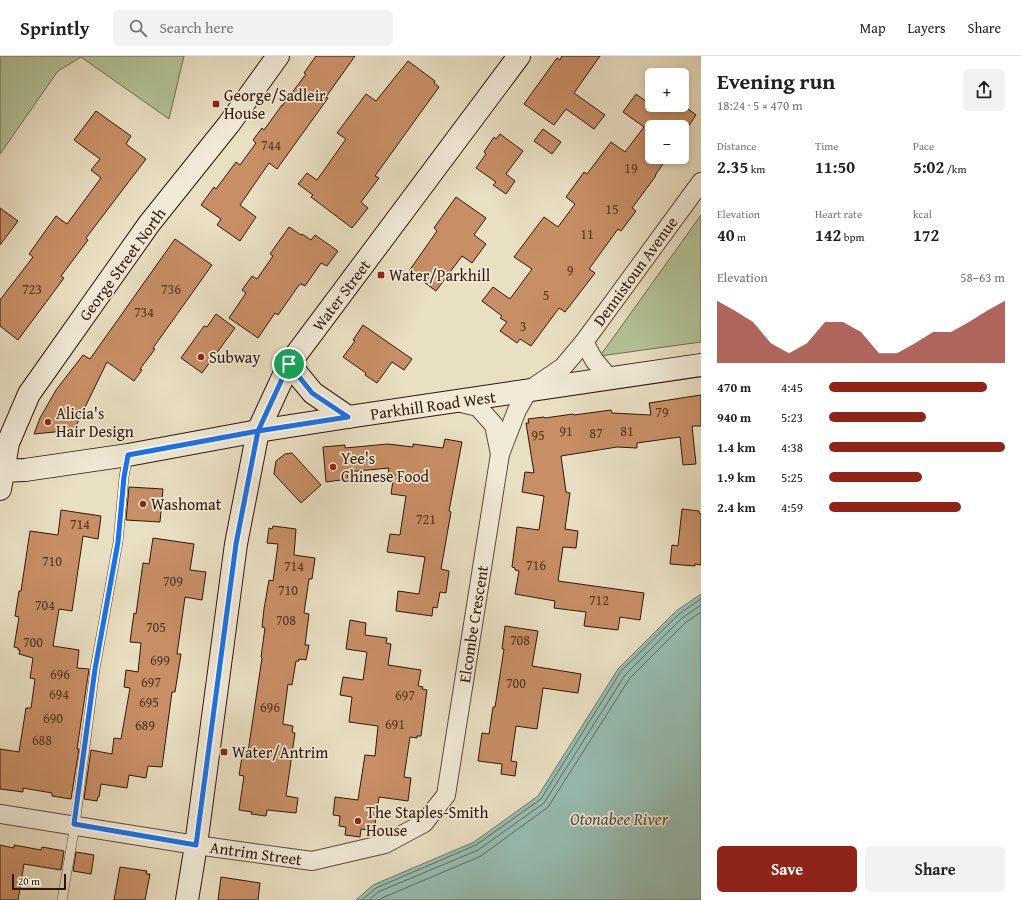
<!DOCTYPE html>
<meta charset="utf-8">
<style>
:root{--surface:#fff;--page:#f2f2f2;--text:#202124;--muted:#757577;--line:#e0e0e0;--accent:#8f2418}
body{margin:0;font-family:"Gentium Book Plus",serif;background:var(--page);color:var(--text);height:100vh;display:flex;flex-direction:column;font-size:15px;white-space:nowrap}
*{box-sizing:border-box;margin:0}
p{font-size:13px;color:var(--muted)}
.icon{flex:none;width:22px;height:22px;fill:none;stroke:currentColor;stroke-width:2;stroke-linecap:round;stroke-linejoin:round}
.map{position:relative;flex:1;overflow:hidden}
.panel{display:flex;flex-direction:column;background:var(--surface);width:320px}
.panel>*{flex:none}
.fabs{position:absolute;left:645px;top:12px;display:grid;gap:8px}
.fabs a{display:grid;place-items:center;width:44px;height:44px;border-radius:6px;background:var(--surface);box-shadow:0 2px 6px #0003;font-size:20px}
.scale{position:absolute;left:12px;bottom:10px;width:54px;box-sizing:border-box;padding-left:4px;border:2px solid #30170b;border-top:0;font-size:11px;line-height:14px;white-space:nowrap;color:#30170b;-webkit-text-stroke:3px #f1ead7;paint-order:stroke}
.pin{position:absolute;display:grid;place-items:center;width:34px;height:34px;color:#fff;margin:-17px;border:2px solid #fff;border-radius:50%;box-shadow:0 1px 4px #0007}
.round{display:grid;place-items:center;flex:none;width:42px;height:42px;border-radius:6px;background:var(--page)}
.summary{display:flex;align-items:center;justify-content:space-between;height:68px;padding:0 16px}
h1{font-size:22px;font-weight:700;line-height:30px}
.metrics{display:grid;grid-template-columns:repeat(3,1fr);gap:6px;height:68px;padding:4px 16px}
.metrics div{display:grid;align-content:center}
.metrics b{font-size:17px;font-weight:700}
.metrics small{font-size:11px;font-weight:400}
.metrics p{font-size:11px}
.chart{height:112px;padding:8px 16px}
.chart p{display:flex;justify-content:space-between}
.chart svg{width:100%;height:72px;margin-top:4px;fill:var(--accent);opacity:.7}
.cta{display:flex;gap:8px;margin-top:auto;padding:8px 16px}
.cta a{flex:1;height:46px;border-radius:6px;background:var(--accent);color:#fff;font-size:16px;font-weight:700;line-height:46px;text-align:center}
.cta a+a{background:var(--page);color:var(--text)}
ul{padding:0 16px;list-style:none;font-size:13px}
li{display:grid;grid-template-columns:64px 48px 1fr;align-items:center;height:30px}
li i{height:10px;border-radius:5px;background:var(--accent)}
header{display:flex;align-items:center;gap:24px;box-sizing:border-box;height:56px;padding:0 20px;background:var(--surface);border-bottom:1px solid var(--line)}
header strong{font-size:19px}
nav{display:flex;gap:22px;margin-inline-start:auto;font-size:14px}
.search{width:280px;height:36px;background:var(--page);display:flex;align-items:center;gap:10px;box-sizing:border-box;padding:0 14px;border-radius:6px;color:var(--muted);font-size:15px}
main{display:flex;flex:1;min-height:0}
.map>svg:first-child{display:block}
.green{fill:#b2c397;stroke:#716d51}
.water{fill:#97bdb2;stroke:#6e7b6f}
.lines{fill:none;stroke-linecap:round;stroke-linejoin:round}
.shore{stroke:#646a5e;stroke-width:1}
.building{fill:#c88e66;stroke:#30170b}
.service-casing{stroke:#5e4939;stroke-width:10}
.minor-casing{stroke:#5e4939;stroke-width:20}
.secondary-casing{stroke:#30170b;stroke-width:24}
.service{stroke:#f1ead7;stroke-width:9}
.minor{stroke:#f1ead7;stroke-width:18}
.secondary{stroke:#f1ead7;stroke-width:22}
.route-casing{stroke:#fff;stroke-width:8}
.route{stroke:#1a73e8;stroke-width:5}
.poi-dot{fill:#8f2418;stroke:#f1ead7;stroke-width:1.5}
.labels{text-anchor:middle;stroke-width:3.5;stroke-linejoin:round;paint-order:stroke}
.number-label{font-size:14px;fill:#563522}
.poi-label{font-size:16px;fill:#30170b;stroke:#f1ead7;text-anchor:start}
.street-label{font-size:16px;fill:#30170b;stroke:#f1ead7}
.water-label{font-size:17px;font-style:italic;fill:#545145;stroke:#f1ead7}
</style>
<header>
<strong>Sprintly</strong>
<div class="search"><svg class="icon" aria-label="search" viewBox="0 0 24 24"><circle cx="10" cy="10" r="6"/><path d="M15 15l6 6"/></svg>Search here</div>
<nav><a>Map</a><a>Layers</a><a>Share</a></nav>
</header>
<main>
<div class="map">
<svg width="701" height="844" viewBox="0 0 701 844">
<rect width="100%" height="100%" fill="#e9dfc2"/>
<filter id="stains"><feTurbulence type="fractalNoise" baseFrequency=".005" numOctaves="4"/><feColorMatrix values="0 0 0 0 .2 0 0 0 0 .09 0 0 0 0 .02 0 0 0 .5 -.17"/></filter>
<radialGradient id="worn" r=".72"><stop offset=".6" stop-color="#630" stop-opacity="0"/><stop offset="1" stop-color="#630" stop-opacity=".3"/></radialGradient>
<g class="green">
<polygon points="0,0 184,0 169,63 81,1 58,15 0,98"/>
<polygon points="701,159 701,286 600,300"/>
</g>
<polygon class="water" points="701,538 701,844 356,844 373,829 474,786 538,740 618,613 676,555"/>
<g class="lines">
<g class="shore">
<polyline points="362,844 376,832 476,789 541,743 621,615 679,558 701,543"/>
<polyline points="369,844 378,836 478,794 544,747 625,619 682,562 701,549"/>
<polyline points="379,844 382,842 481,800 548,751 630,622 685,567 701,556"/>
</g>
</g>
<g class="building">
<polygon points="316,0 355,0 326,41 328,42 277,113 269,107 240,149 256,161 240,185 217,169 221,163 201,149 214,131 216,133 236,106 240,109 256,87 253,84 262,72 264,74 282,49 282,50 306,18 304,17"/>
<polygon points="562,0 600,0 574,37 605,59 594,73 566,53 554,69 524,48 557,2 560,4"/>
<polygon points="408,5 435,25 434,27 439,31 375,120 379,122 361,146 368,152 352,172 311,141 313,139 298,128 307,117 317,124 346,83 337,77 366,38 376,45"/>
<polygon points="636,38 651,49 683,49 696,59 688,71 652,71 652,101 668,101 656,118 655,121 632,152 636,155 621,175 618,173 589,213 595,217 565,256 559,252 531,290 520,283 517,287 500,275 507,266 500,262 502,260 482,245 493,231 510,243 532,213 514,201 544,161 558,171 575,148 566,141 584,116 587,118 611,86 625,96 644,71 623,56"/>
<polygon points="96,55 131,80 126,88 146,103 86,182 88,184 61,220 64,222 18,284 0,270 0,244 33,201 29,198 56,160 67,168 101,122 91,114 100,103 74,84"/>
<polygon points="543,73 561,86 552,98 534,85"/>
<polygon points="500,78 523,95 506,118 515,125 506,138 493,129 496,126 476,112 486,98 484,96 494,81 496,83"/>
<polygon points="456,141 486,162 474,179 486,188 472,207 462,200 436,235 409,215 437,175 434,172"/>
<polygon points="0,152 18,165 0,189"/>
<polygon points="289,171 301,179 302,178 311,184 315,179 338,195 327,210 321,207 305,230 301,228 299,229 278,259 275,257 258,282 229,262 246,237 242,234 252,220 257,223 273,200 270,198"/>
<polygon points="175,183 212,209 153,292 155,293 140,313 142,314 134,325 107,306 74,374 34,378 40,362 56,334 83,299 90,303"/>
<polygon points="216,258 235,272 202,317 181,302 204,270 207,271"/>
<polygon points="363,269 412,303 404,314 392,306 377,327 365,319 366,317 343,301 355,285 353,284"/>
<polygon points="701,339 701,370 692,370 696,408 683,409 680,381 637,387 637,392 617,391 561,400 566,436 570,437 565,473 578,475 576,492 563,491 558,525 644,537 640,564 620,561 618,574 584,570 586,556 554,552 555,545 515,538 519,515 515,514 515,512 512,511 517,471 539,474 544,440 522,436 525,416 534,417 526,367 529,367 528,363 544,361 545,362 573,358 574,359 611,354 612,357 651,359 649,347"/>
<polygon points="445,383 462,386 449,455 451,456 441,513 449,515 446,537 440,536 437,552 433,551 432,560 396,555 398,535 419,538 425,501 387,496 390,478 400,479 406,440 391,438 394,418 388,418 389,412 347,416 348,423 326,426 323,391 345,389 345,392 388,388 413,391 413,388 443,392"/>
<polygon points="292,397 321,429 301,447 274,418 276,405 285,398"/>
<polygon points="129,431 163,433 160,466 126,464"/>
<polygon points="682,453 699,455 699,457 701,458 701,509 695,508 695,510 670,508 672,489 678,490"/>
<polygon points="61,454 101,460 98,483 83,480 72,555 59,553 53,590 79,594 77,612 89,613 77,693 79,693 71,743 52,740 52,737 23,732 23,736 0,733 0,693 19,696 26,652 31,652 35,623 30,622 33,602 19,598 20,594 18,594 18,592 14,591 19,561 15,560 19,535 21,535 30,475 58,479"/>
<polygon points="273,470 296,473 294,499 315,502 312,523 309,523 304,557 309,558 305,589 309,589 306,604 299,603 299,605 296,605 292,629 288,628 283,666 283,668 293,670 292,676 295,677 286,740 298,742 296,757 267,754 266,760 251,758 252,756 239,754 244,720 239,719 243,695 248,696 262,602 261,601 265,572 262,571 264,553 269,524 273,525 278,488 267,487 269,472 272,473"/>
<polygon points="153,482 194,488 190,514 206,516 202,544 185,541 177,598 181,598 175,636 172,636 162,711 148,710 146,722 129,719 127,732 101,728 99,741 98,741 97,745 84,743 91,694 112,698 114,682 121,683 130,632 124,631 126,614 138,616 141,587 130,586 134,557 136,558 143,507 149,508"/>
<polygon points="350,564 366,567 365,579 387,582 386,587 391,588 388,609 421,614 418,630 423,631 422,633 427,634 421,680 417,680 417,682 410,681 404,721 411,722 408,745 379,741 374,775 361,773 360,781 345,779 346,771 339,770 340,760 333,759 335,741 358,744 365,699 375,700 378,670 349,666 352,641 340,639 343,621 363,624 367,596 346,593"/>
<polygon points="505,570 538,575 532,610 581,618 578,637 543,632 537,673 516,670 511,705 517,706 515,720 501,718 502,708 478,705 482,677 489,678 493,651 495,651 504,593 502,593"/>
<polygon points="0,789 14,792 14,789 41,794 42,791 64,795 61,814 24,808 18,844 0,844"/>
<polygon points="76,796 94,799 91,818 73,815"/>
<polygon points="120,811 147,815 146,818 150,818 145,844 114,844"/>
<polygon points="221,821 260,827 258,844 218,844"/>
</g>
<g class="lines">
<defs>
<polyline id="service" points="62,844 75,769 95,613 118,486 124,421 128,399"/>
<g id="minor">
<polyline points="584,286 594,304 609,322"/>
<polyline points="457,346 478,351 494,369 500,398"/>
<polyline points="0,758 196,789 312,805 385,788 424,767 446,739 500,398 517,354 528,335 563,311 584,286 701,126"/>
</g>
<g id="secondary">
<polyline points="289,308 313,337 348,361"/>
<polyline points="0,415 25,414 128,399 258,375 348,361 701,309"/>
<polyline points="0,433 8,387 29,338 149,168 229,68 278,0"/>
<polyline points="187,844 196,789 236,488 258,375 289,308 519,0"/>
</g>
</defs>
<use href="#service" class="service-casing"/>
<use href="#minor" class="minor-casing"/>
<use href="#secondary" class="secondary-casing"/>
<use href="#service" class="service"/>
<use href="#minor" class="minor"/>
<use href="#secondary" class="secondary"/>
</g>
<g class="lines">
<defs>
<polyline id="route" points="289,308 258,375 128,399 124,421 118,486 95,613 74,768 196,789 236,488 258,375 348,361 312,337 289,308"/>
</defs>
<use href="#route" class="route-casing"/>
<use href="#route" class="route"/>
</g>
<g class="poi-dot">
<rect x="212" y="44" width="8" height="8" rx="2"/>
<rect x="377" y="215" width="8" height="8" rx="2"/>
<circle cx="201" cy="301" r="4"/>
<circle cx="48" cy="366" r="4"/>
<circle cx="333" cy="411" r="4"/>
<circle cx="143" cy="448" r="4"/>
<rect x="220" y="692" width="8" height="8" rx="2"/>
<circle cx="358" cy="765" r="4"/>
</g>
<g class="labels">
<g class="number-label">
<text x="271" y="94">744</text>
<text x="631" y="117">19</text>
<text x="612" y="158">15</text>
<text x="587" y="183">11</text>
<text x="570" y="219">9</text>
<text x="32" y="238">723</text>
<text x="171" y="238">736</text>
<text x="546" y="244">5</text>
<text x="144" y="261">734</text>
<text x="523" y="275">3</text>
<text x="662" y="361">79</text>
<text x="566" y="380">91</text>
<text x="627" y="380">81</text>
<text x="596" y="382">87</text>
<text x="538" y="384">95</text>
<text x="426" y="468">721</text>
<text x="80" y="473">714</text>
<text x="52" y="510">710</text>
<text x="536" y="514">716</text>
<text x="294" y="515">714</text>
<text x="173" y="530">709</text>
<text x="288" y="539">710</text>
<text x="599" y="549">712</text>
<text x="45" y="554">704</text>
<text x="286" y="569">708</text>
<text x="156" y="576">705</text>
<text x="520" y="589">708</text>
<text x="33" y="591">700</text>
<text x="160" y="609">699</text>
<text x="60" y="623">696</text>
<text x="151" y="631">697</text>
<text x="516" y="632">700</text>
<text x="59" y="643">694</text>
<text x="405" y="644">697</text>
<text x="149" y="651">695</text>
<text x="270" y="656">696</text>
<text x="53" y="667">690</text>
<text x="395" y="673">691</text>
<text x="145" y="674">689</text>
<text x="42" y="689">688</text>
</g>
<g class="poi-label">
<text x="224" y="45">George/Sadleir<tspan x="224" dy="18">House</tspan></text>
<text x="389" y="225">Water/Parkhill</text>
<text x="209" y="307">Subway</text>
<text x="56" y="363">Alicia's<tspan x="56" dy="18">Hair Design</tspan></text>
<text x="341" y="408">Yee's<tspan x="341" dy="18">Chinese Food</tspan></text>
<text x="151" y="454">Washomat</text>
<text x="232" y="702">Water/Antrim</text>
<text x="366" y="762">The Staples-Smith<tspan x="366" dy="18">House</tspan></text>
</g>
<g class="street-label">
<text transform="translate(122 208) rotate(-54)" y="6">George Street North</text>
<text transform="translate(635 215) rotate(-54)" y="6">Dennistoun Avenue</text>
<text transform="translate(341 239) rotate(-53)" y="6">Water Street</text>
<text transform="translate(433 349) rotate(-8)" y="6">Parkhill Road West</text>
<text transform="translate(473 568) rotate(-81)" y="6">Elcombe Crescent</text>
<text transform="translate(256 797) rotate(8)" y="6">Antrim Street</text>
</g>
<g class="water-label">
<text x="619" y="769">Otonabee River</text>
</g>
</g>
<rect width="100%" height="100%" filter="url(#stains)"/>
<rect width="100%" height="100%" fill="url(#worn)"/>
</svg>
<div class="fabs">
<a>+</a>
<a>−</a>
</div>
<div class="scale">20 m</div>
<div class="pin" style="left:289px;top:308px;background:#1e9e55"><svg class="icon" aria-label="arrive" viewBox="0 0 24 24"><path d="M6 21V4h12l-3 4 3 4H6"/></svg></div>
</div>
<section class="panel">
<div class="summary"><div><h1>Evening run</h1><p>18:24 · 5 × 470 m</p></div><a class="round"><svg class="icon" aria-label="share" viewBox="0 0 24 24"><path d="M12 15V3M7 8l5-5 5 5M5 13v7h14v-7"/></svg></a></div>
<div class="metrics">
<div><p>Distance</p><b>2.35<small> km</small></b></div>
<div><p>Time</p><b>11:50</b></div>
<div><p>Pace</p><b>5:02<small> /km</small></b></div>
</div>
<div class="metrics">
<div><p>Elevation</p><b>40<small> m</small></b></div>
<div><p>Heart rate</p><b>142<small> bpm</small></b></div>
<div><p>kcal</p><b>172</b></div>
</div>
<div class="chart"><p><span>Elevation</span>58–63 m</p>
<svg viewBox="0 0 160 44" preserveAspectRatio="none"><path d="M0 44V6L10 12L20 19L30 32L40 38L50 32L60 19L70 19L80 25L90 38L100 38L110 32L120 25L130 25L140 19L150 12L160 6V44z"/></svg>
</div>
<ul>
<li><b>470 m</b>4:45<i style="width:90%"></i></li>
<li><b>940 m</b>5:23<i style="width:55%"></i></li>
<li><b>1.4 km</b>4:38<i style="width:100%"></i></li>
<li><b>1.9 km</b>5:25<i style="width:53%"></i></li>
<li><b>2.4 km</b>4:59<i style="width:75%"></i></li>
</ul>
<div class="cta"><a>Save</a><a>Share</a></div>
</section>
</main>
